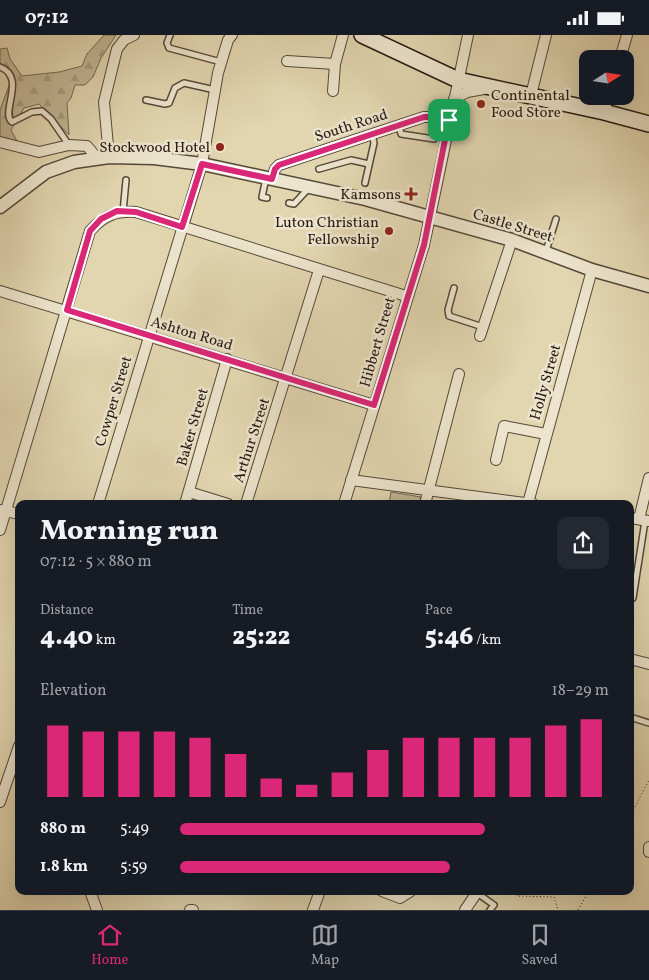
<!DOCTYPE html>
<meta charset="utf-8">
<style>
:root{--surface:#171b24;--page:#242831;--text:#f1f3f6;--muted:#9ea1a6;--line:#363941;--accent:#db2777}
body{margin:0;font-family:Vollkorn,serif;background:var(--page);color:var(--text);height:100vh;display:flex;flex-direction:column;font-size:19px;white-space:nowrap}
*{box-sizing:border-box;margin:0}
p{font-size:16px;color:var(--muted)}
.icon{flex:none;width:28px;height:28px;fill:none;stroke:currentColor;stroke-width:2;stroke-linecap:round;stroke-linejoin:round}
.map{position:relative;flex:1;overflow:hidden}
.sheet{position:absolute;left:15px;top:465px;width:619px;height:395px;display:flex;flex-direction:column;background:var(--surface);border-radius:10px;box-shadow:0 5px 20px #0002}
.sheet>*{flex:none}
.needle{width:32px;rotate:78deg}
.buttons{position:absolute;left:579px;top:15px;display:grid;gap:10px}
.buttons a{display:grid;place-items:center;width:55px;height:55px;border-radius:10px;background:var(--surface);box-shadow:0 5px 20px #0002;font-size:25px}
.pin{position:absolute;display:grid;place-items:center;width:42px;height:42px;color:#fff;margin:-21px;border-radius:10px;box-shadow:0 2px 8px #0006}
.round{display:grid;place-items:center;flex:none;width:52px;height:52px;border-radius:10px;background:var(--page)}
.headline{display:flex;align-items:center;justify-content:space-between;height:85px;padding:0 25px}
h1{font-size:28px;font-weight:800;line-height:38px}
.figures{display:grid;grid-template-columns:repeat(3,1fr);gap:8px;height:85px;padding:5px 25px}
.figures div{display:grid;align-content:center}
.figures b{font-size:25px;font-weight:800}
.figures small{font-size:14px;font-weight:400}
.figures p{font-size:14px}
.chart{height:140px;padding:10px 25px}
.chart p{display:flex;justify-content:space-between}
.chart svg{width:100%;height:90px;margin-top:5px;stroke:var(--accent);stroke-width:6}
ul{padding:0 25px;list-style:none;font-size:16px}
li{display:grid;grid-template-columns:80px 60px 1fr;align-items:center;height:38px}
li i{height:12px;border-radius:6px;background:var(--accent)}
.status{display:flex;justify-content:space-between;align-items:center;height:35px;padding:0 25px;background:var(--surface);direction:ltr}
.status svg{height:14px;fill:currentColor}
.dock{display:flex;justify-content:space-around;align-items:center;height:70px;border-top:1px solid var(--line);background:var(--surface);font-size:14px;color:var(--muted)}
.dock a{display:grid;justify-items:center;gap:2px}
.dock .current{color:var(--accent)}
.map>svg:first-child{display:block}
.grass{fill:#c2b695;stroke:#746854}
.forest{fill:url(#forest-firs);stroke:#746854}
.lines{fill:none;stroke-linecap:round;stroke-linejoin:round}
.service-casing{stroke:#55493a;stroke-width:8}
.minor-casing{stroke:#55493a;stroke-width:12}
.tertiary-casing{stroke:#55493a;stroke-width:15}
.secondary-casing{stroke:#261a13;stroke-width:18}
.path{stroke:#261a13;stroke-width:1;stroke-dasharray:1 2.5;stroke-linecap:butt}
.service{stroke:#ece4cc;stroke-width:5}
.minor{stroke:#ece4cc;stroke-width:10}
.tertiary{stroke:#ece4cc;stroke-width:12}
.secondary{stroke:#ece4cc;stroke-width:15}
.route-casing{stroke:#fff;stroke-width:10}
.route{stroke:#db2777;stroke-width:6}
.poi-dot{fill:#8f2418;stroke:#ece4cc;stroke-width:2}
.labels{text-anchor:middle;stroke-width:5;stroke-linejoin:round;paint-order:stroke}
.poi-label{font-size:15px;fill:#261a13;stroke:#ece4cc;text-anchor:end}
.street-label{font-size:15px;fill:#261a13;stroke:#ece4cc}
</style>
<div class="status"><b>07:12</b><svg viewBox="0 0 49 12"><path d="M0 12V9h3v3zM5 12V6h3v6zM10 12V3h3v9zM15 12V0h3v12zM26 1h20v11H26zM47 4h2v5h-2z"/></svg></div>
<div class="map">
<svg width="649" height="875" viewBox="0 0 649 875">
<defs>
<pattern id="forest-firs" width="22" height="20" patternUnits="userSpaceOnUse" patternTransform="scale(1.25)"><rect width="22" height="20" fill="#c2b695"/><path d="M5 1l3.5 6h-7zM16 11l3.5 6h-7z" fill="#a79c80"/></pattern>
</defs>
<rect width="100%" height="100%" fill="#e2d6b0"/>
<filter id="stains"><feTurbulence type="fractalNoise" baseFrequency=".004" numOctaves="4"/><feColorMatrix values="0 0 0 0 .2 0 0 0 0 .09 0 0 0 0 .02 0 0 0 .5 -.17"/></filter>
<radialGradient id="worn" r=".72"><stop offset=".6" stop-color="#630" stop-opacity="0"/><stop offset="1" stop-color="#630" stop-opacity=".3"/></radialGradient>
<polygon class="grass" points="391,457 421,462 419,469 389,469"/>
<polygon class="forest" points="104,0 116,0 101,23 93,42 85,50 75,50 71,63 67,68 69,100 39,69 24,73 11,95 17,106 0,102 0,75 10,48 2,32 0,32 0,14 7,13 10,24 22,41 59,37 82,31 87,19"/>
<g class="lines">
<defs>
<g id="service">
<polyline points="170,0 167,8 169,13 221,27"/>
<path d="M0 32C27 42 0 77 12 87L32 77 42 76 51 84 69 110"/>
<polyline points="146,65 165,69 169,68 175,53 184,48 215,55"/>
<polyline points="399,91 401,99 434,104"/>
<polyline points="319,134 351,125 369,129"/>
<polyline points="266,143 262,162 267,163"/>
<polyline points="365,148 374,108 372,99"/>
<polyline points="289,168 294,169 308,154"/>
<polyline points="123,177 126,145"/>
<polyline points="546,216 556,184"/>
<polyline points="454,253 448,275 449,281 483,292"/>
<polyline points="633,563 645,486"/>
<polyline points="630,682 649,688"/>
<polyline points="477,858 494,870 490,875"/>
</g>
<g id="minor">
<polyline points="620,24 627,0"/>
<polyline points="287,26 335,29"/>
<polyline points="333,56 335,29 343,0"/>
<polyline points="531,60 546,0"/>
<polyline points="454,64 467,57 484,54"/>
<polyline points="604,77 608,61"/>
<polyline points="0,107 39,117 69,110 87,111 97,123"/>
<polyline points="109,122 104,67 117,14 124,5 134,0"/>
<polyline points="272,144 275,134 279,130 424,82 435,82 449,85"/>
<polyline points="0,256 374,370"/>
<polyline points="480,301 512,205"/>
<polyline points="496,425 504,391 546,399"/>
<polyline points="351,445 533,469"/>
<polyline points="189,457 228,469"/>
<polyline points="528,468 592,235"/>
<polyline points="98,469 202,129 218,38 228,5 232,0"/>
<polyline points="185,469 227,324"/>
<polyline points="246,469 319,235"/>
<polyline points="344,469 424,210 468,0"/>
<polyline points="425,469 459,339"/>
<polyline points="1,475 19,479"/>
<polyline points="630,483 649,486"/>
<polyline points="639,484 649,443"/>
<path d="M0 495 90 196C104 180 116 176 136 177L406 261"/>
<polyline points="630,624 649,629"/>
<polyline points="0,767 19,711"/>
<polyline points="649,812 649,817"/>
<polyline points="90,856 97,875"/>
<polyline points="382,856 400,863 411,856"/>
<polyline points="190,875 193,875"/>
<polyline points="313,875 320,856"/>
<polyline points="465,875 478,856"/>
</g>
<polyline id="tertiary" points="0,172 46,137 74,127 109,122 154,123 202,129 365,164 512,205 592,235 649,251"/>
<polyline id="secondary" points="362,0 458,45 604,77 649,89"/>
</defs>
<use href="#service" class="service-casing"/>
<use href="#minor" class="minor-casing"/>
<use href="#tertiary" class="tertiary-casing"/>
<use href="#secondary" class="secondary-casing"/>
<g class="path">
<polyline points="531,74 535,83"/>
<polyline points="630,781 649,745"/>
<polyline points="517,856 517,861 554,862 558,875"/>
<polyline points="578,875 589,856"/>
</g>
<use href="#service" class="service"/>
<use href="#minor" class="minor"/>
<use href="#tertiary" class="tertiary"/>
<use href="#secondary" class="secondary"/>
</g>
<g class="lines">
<defs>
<polygon id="route" points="424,82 436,82 449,85 424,210 374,370 67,275 90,196 101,184 117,176 136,177 182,192 202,129 272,144 275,134 279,130"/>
</defs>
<use href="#route" class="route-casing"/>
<use href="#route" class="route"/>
</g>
<g class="poi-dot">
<circle cx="481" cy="69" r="5"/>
<circle cx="220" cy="112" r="5"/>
<path d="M408.5 151.5h5v5h5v5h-5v5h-5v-5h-5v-5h5z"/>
<circle cx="389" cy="196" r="5"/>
</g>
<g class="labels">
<g class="poi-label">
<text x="491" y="65" text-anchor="start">Continental<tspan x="491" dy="17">Food Store</tspan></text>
<text x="210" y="117">Stockwood Hotel</text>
<text x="401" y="164">Kamsons</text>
<text x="379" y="192">Luton Christian<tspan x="379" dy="17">Fellowship</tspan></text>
</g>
<g class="street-label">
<text transform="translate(351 90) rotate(-18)" y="5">South Road</text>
<text transform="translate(513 190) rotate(17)" y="5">Castle Street</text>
<text transform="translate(192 298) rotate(17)" y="5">Ashton Road</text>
<text transform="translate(377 307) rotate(-74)" y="5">Hibbert Street</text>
<text transform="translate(545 347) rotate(-74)" y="5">Holly Street</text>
<text transform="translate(113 366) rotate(-73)" y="5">Cowper Street</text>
<text transform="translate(192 392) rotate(-74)" y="5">Baker Street</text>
<text transform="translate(251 405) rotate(-72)" y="5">Arthur Street</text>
</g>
</g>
<rect width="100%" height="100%" filter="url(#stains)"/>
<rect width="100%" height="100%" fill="url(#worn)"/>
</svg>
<div class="buttons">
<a><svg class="needle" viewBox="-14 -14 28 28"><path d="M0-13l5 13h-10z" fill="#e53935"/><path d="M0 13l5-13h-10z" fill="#9ea1a6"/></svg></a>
</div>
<div class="pin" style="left:449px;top:85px;background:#1e9e55"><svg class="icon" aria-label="arrive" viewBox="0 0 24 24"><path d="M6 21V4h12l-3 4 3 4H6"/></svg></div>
<section class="sheet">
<div class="headline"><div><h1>Morning run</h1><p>07:12 · 5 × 880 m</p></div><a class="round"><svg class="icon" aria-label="share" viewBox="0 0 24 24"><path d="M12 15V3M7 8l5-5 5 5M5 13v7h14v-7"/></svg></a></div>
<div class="figures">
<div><p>Distance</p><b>4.40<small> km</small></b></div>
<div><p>Time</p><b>25:22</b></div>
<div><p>Pace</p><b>5:46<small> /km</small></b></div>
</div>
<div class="chart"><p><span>Elevation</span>18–29 m</p>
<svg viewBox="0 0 160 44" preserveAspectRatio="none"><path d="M5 44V9M15 44V12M25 44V12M35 44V12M45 44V15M55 44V23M65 44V35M75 44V38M85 44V32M95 44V21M105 44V15M115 44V15M125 44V15M135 44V15M145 44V9M155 44V6"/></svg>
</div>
<ul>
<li><b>880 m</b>5:49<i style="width:71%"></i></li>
<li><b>1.8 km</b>5:59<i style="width:63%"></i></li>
</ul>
</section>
</div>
<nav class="dock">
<a class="current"><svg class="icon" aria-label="home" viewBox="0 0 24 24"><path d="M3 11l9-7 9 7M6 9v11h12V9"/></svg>Home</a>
<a><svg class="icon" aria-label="map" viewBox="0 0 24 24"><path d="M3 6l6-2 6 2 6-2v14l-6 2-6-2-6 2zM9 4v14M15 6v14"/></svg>Map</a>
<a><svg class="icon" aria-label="saved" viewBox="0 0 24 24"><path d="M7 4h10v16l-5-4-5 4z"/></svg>Saved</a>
</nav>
